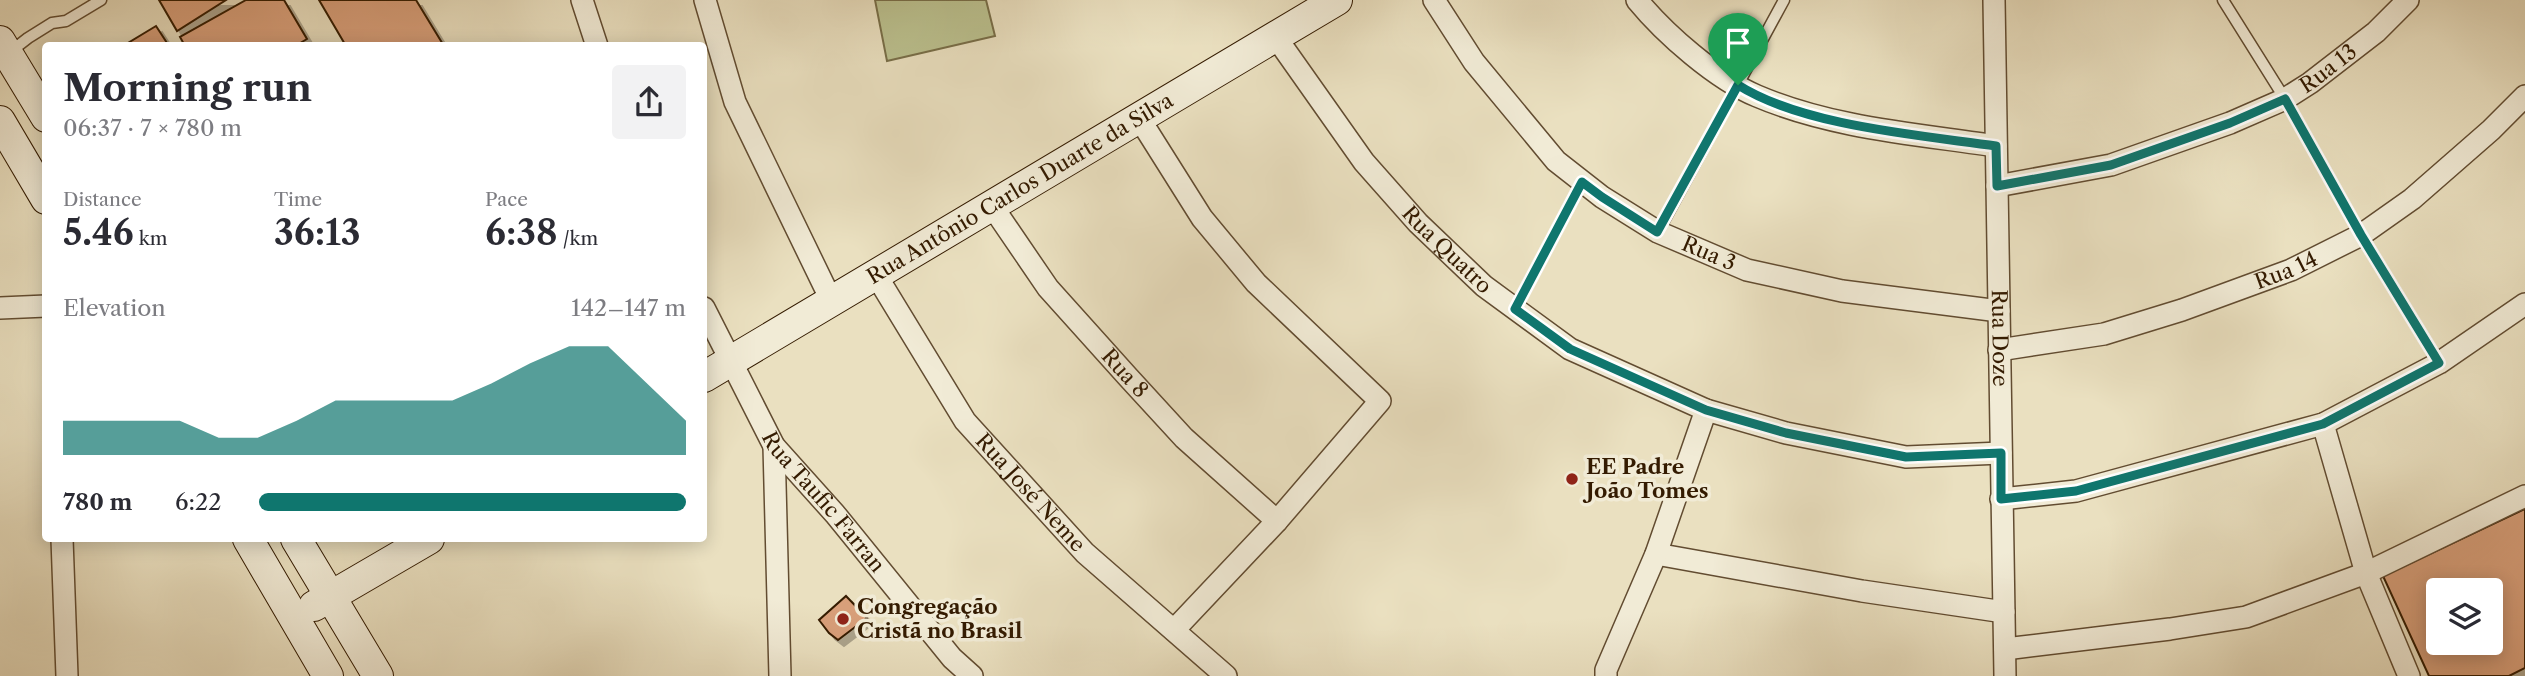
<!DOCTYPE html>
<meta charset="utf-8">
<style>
:root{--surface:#fff;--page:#f2f2f3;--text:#2b2b33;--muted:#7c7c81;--accent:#0f766e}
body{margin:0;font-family:"Libre Caslon Text",serif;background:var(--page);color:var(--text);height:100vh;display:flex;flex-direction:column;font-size:26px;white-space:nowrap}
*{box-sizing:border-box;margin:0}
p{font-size:23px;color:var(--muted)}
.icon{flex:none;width:38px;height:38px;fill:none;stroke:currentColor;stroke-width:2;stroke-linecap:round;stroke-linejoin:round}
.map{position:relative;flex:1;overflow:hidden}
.drawer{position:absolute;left:42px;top:42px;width:665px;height:500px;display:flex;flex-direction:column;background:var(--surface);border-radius:7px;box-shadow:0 4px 18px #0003}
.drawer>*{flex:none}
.fabs{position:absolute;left:2426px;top:578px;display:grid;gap:14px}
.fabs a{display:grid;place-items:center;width:77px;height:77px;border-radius:7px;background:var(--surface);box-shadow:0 4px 18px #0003;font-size:35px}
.pin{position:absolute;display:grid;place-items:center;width:60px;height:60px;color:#fff;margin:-72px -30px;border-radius:50% 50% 50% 0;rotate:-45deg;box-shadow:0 0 7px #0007}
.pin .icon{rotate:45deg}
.round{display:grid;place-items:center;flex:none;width:74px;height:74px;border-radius:7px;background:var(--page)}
.headline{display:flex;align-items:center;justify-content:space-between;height:119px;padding:0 21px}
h1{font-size:38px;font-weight:700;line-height:52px}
.figures{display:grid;grid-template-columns:repeat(3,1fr);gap:10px;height:119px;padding:7px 21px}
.figures div{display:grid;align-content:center}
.figures b{font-size:35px;font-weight:700}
.figures small{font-size:19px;font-weight:400}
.figures p{font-size:19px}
.chart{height:196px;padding:14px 21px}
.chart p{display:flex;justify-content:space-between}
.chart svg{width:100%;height:126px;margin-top:7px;fill:var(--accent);opacity:.7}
ul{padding:0 21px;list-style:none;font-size:23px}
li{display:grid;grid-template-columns:112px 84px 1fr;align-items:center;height:52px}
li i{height:18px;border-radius:9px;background:var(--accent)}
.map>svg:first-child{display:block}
.green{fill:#bbc18f;stroke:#786e48;stroke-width:2}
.building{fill:#d89f7a;stroke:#341b01;stroke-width:2;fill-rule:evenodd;filter:url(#shadow)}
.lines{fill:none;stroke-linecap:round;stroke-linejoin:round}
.lane-casing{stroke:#624c31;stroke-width:13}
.street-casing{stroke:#624c31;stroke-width:24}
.secondary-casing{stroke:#341b01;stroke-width:32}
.lane{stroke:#f1ebd6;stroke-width:10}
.street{stroke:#f1ebd6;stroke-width:21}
.secondary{stroke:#f1ebd6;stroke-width:30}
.route-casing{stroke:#fff;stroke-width:14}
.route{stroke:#0f766e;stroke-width:9}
.poi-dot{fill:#8f2418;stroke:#f1ebd6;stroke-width:2.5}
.labels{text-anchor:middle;stroke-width:7;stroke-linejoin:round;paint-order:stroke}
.street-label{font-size:21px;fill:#341b01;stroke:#f1ebd6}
.poi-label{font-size:21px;font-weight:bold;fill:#341b01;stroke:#f1ebd6;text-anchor:start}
</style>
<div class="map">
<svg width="2525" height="676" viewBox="0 0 2525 676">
<defs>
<filter id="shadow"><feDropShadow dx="6" dy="6" stdDeviation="0" flood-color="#0004"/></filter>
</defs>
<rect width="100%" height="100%" fill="#eae0c0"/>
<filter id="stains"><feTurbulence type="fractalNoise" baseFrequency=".00286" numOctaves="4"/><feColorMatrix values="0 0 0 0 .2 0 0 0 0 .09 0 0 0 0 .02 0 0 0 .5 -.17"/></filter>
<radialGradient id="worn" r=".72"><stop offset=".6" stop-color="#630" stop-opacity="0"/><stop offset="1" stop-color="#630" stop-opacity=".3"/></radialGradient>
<polygon class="green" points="875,0 986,0 995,36 887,61"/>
<g class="building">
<polygon points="159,0 226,0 177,31"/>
<polygon points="246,0 284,0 307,39 295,46 185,46 180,37"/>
<polygon points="319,0 416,0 444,46 346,46"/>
<polygon points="156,26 169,46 123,46"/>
<path d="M2525 509V668L2509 676H2429L2383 576ZM2438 590H2490V642H2438Z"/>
<polygon points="846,596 867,618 838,640 829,633 819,620"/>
</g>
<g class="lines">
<defs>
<g id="lane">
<polyline points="2223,0 2285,99 2361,235 2439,363"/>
<polyline points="10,52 28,38 52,23 66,21 101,0"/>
<polyline points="1658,232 1784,0"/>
<polyline points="1515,309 1582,182"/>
</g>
<g id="street">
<polyline points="582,0 597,46"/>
<polyline points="705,0 735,102 832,302"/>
<path id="s1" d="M1434 0 1474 62 1556 161 1602 197 1658 232 1747 270 1842 291 1999 311"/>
<path d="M1637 0C1665 34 1716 79 1757 96 1832 128 1916 134 1996 146"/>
<path id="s2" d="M1994 0 2005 676"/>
<path id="s3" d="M1275 36 1364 162 1418 223 1484 286 1570 349 1706 410 1786 433 1906 457 2001 453"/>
<polyline points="1139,118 1202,218 1256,283 1380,401 1277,521 1174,630"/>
<path id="s4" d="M1997 186 2111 165 2230 123 2285 99 2310 83 2376 32 2408 0"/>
<path id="s5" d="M992 206 1048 288 1128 377 1184 438 1277 521"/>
<path id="s6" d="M876 275 965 421 1085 553 1226 676"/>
<polyline points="0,308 46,306"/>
<path id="s7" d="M704 308 774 446 835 514 952 658 972 676"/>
<path id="s8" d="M1999 350 2104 334 2182 310 2291 270 2361 235 2412 199 2491 130 2525 96"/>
<polyline points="2323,424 2366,573 2409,676"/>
<polyline points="774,446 780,676"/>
<polyline points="2001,499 2076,491 2323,424 2439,363 2525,304"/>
<polyline points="62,539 67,676"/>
<polyline points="1656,554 1862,591 2004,612"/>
<polyline points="2005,649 2170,629 2246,617 2366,573 2525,496"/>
<polyline points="1606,676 1606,670 1656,554 1706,410"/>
</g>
<g id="secondary">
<polyline points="0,41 46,117"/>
<polyline points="0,121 46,199"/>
<path id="s9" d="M704 377 1337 0"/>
<polyline points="248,539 328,676"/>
<polyline points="296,539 378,676"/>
<polyline points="314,606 429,539"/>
</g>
</defs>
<use href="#lane" class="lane-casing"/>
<use href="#street" class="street-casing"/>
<use href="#secondary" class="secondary-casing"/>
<use href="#lane" class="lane"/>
<use href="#street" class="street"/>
<use href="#secondary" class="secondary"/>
</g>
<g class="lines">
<defs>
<path id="route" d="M1738 85C1803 126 1919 135 1996 146L1997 186 2111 165 2230 123 2285 99 2361 235 2439 363 2323 424 2076 491 2001 499V453L1906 457 1786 433 1706 410 1570 349 1515 309 1582 182 1602 197 1657 232Z"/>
</defs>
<use href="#route" class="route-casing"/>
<use href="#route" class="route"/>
</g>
<g class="poi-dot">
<circle cx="1572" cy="479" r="7"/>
<circle cx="843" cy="619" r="7"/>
</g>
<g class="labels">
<g class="street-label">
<text dy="7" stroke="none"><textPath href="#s4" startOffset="355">Rua 13</textPath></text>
<text dy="7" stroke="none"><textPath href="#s9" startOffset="368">Rua Antônio Carlos Duarte da Silva</textPath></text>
<text dy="7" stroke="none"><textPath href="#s3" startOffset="275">Rua Quatro</textPath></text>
<text dy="7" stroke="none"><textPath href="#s1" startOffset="382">Rua 3</textPath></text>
<text dy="7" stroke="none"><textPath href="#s8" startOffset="299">Rua 14</textPath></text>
<text dy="7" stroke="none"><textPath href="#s2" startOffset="338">Rua Doze</textPath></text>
<text dy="7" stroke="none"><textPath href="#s5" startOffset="214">Rua 8</textPath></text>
<text dy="7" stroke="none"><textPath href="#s6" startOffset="268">Rua José Neme</textPath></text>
<text dy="7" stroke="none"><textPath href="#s7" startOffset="229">Rua Taufic Farran</textPath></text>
</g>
<g class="poi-label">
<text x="1586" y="474">EE Padre<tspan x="1586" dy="24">João Tomes</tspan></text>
<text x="857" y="614">Congregação<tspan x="857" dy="24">Cristã no Brasil</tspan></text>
</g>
</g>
<rect width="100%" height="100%" filter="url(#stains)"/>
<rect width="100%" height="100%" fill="url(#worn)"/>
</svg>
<div class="fabs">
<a><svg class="icon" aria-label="layers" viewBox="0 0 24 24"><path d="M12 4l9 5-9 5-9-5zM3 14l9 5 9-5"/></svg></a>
</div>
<div class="pin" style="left:1738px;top:85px;background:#1e9e55"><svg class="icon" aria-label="arrive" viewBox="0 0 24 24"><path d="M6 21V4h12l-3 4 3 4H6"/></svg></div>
<section class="drawer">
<div class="headline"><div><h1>Morning run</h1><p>06:37 · 7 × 780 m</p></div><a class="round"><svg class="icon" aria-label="share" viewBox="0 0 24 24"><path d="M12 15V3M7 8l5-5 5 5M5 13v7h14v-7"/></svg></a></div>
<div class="figures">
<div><p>Distance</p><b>5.46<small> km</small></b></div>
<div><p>Time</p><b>36:13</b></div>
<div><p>Pace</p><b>6:38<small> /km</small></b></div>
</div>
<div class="chart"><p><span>Elevation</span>142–147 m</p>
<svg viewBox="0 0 160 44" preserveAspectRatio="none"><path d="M0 44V32L10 32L20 32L30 32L40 38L50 38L60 32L70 25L80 25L90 25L100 25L110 19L120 12L130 6L140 6L150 19L160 32V44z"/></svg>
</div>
<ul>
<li><b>780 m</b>6:22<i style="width:100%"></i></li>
</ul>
</section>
</div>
